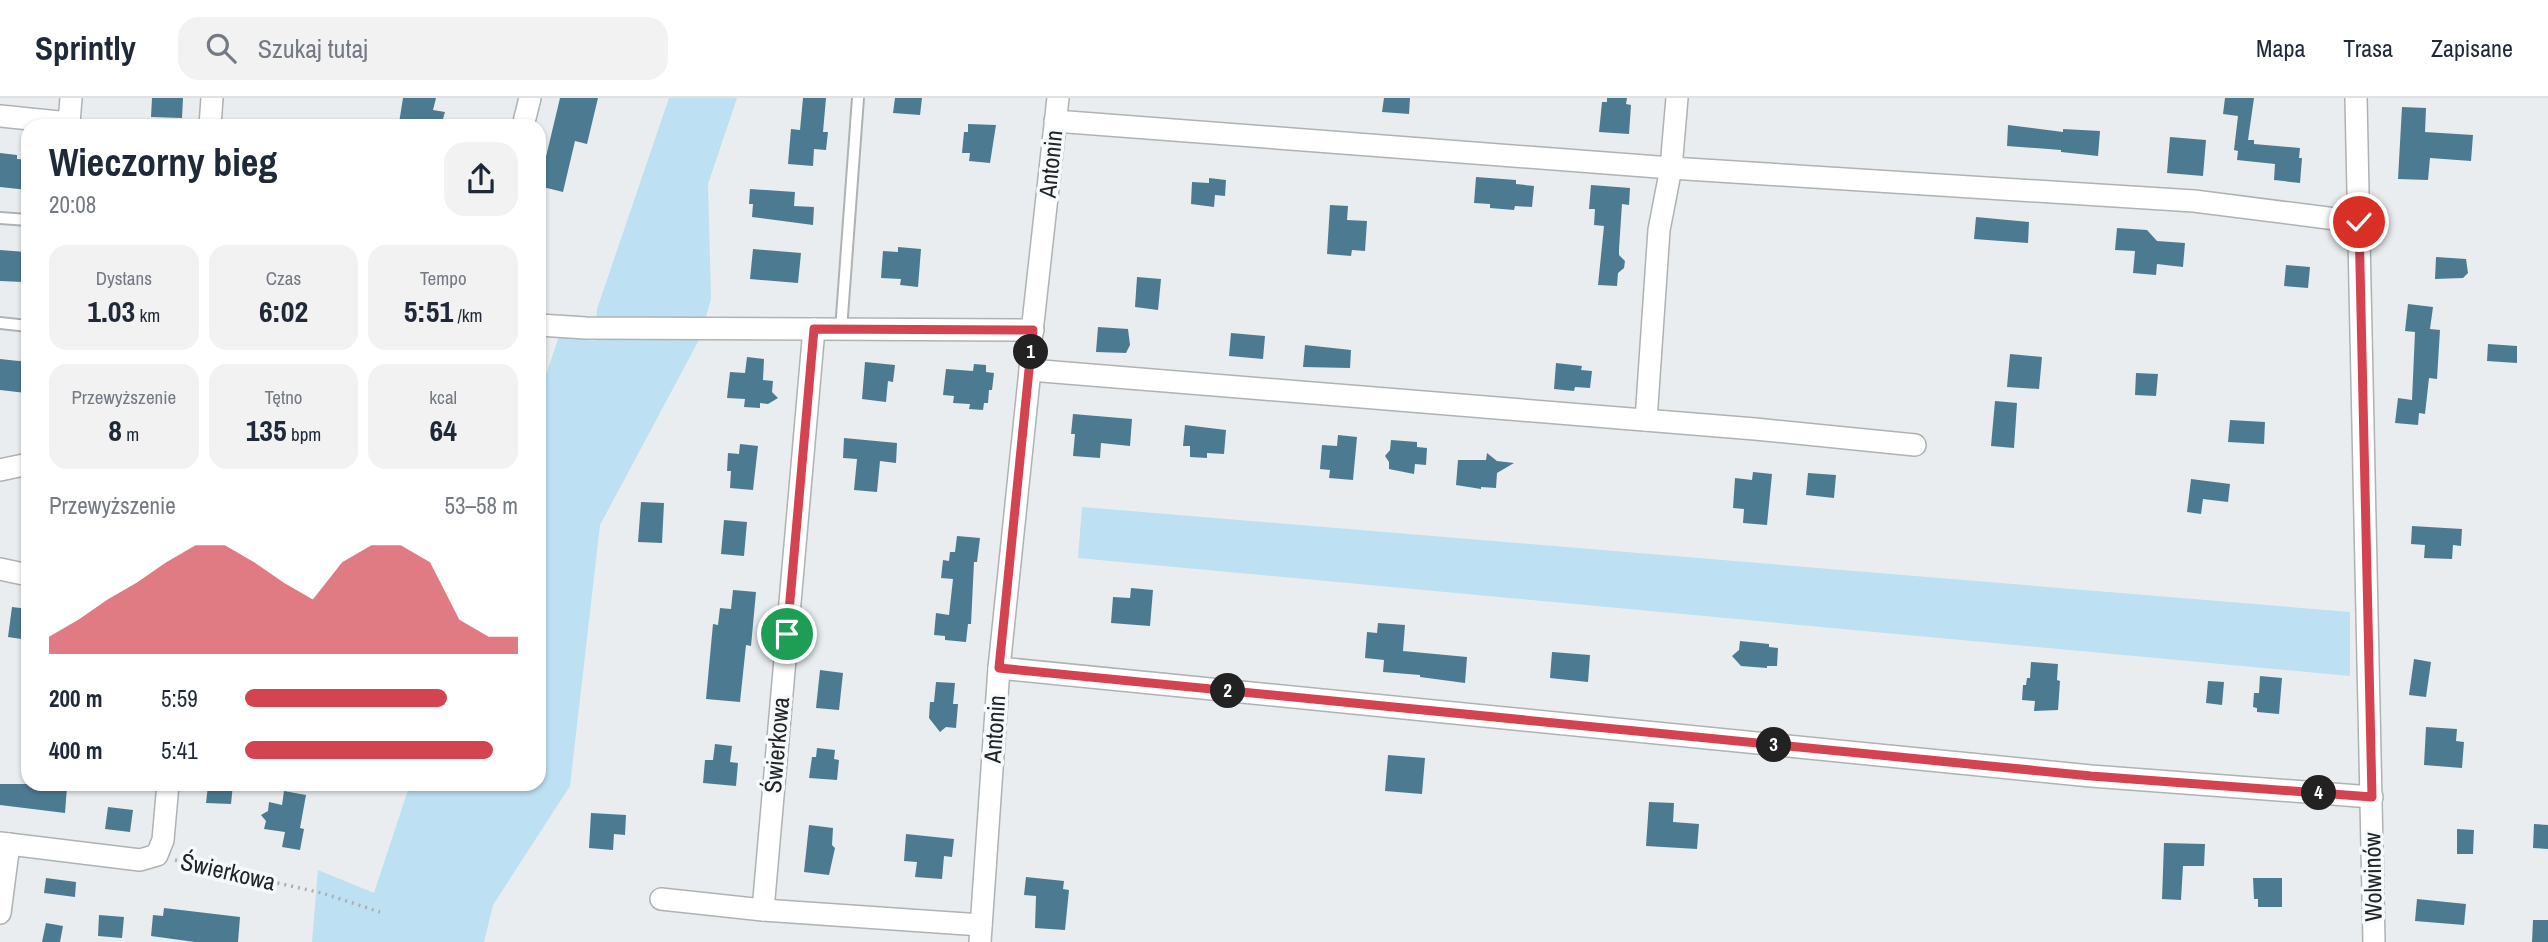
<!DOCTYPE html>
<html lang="pl">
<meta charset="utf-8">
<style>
:root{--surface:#fff;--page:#f2f2f3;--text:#1f2937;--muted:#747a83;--line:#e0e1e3;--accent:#d44450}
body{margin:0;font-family:"Archivo Narrow",sans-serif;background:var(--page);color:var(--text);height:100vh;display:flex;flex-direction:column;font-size:26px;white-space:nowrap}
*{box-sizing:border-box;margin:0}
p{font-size:23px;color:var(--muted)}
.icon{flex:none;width:38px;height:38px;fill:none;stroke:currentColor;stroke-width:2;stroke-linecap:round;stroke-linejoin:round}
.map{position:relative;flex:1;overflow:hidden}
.panel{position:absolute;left:21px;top:21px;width:525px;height:672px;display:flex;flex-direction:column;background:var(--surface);border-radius:21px;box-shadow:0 2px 5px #0004}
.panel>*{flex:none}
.pin{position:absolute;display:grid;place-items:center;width:60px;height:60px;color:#fff;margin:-30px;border:4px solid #fff;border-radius:50%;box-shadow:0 2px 7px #0007}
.km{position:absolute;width:35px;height:35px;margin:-18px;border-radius:50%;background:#222;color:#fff;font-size:19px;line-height:35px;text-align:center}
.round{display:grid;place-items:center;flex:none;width:74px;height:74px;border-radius:21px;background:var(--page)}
.summary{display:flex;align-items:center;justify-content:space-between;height:119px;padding:0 28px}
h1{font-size:38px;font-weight:700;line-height:52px}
.stats{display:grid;grid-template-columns:repeat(3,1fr);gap:10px;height:119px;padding:7px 28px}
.stats div{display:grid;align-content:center;border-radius:18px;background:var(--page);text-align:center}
.stats b{font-size:30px;font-weight:700}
.stats small{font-size:19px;font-weight:400}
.stats p{font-size:19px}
.chart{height:196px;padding:14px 28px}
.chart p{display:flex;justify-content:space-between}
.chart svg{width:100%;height:126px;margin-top:7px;fill:var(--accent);opacity:.7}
ul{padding:0 28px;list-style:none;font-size:23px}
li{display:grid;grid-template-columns:112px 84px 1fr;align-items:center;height:52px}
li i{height:18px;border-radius:9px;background:var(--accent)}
header{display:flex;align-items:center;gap:42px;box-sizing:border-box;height:98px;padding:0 35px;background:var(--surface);border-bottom:2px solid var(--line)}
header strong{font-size:33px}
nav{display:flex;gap:38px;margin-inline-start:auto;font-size:24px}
.search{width:490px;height:63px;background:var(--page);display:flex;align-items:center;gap:18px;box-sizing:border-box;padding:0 24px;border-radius:21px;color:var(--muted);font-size:26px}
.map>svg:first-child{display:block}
.green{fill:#bde0f2}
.building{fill:#4c7b91}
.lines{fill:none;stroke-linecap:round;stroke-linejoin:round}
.service-casing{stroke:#aeb2b3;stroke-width:14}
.minor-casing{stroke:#aeb2b3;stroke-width:24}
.path{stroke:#acafb1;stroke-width:3.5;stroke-dasharray:2 5;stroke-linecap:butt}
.service{stroke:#fff;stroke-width:10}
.minor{stroke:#fff;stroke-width:21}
.route-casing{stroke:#fff;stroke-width:14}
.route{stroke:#d44450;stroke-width:9}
.labels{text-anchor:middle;stroke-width:7;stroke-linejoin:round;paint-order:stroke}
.street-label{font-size:24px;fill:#222324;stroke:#f7fafc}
</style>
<header>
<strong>Sprintly</strong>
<div class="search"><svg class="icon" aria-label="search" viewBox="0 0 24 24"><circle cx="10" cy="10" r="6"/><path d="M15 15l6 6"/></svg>Szukaj tutaj</div>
<nav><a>Mapa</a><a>Trasa</a><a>Zapisane</a></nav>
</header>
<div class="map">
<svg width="2548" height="844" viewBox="0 0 2548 844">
<rect width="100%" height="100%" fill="#e9edef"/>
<g class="green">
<polygon points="669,0 737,0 708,86 711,201 700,240 600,427 570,688 493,807 484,844 312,844 318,772 374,795 410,686 539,686 539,298 559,238 595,243 597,211"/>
<polygon points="1082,409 2350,514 2350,578 1078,460"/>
</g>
<g class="building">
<polygon points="152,0 183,0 182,20 151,19"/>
<polygon points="403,0 436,0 433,12 445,14 441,28 417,28 399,25"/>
<polygon points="560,0 598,0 587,46 575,43 563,94 539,88"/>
<polygon points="803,0 826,0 823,34 828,34 826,52 814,51 813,68 788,66 791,31 800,32"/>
<polygon points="895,0 922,0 920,17 893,15"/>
<polygon points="1384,0 1410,0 1409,16 1382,14"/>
<polygon points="1607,0 1627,0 1626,6 1631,7 1629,36 1599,34 1602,4 1607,4"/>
<polygon points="2225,0 2254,0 2248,42 2254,42 2254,46 2300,50 2299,60 2302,60 2300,85 2274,82 2275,66 2237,62 2238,53 2234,52 2238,18 2223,16"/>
<polygon points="2402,9 2426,10 2425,34 2473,37 2471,63 2430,60 2428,82 2398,81"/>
<polygon points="968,26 996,27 990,65 969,63 970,55 962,55 964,34 968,34"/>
<polygon points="2008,27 2063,34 2063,31 2100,33 2098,58 2061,54 2061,52 2007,48"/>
<polygon points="2170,39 2206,42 2203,78 2167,75"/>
<polygon points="0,55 17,57 17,61 28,62 28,92 0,89"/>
<polygon points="1476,79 1516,82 1516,86 1534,88 1532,109 1515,108 1514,112 1490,110 1490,106 1474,105"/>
<polygon points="1209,80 1226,82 1225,98 1215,97 1214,109 1191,106 1192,84 1209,85"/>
<polygon points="1591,87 1630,90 1629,107 1622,106 1619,151 1619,157 1625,163 1624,170 1618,175 1617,188 1598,187 1604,128 1594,127 1595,111 1589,111"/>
<polygon points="750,91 795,94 794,108 814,109 813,127 752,119 753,106 749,106"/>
<polygon points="1330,107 1348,108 1347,122 1367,123 1365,153 1352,152 1351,158 1327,156"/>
<polygon points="1976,119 2029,124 2028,145 1974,141"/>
<polygon points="2117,130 2147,132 2157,143 2185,145 2183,169 2157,166 2156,177 2133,175 2135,153 2115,152"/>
<polygon points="898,149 921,151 918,189 900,187 901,181 881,180 883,153 898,154"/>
<polygon points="753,151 801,155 798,185 750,181"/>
<polygon points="0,152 26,154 23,184 0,183"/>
<polygon points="2436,159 2466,161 2468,175 2463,180 2435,181"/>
<polygon points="2286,167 2310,169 2308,190 2284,188"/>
<polygon points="1137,179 1161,181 1158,212 1135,209"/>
<polygon points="2408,206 2433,209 2430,231 2440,232 2437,281 2429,280 2425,316 2419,315 2418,327 2395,325 2398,300 2412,302 2415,234 2405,233"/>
<polygon points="1098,229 1128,231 1130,247 1126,255 1096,254"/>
<polygon points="1231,235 1265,238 1263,261 1229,258"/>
<polygon points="2488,246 2517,248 2517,265 2487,263"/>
<polygon points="1305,247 1351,252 1350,270 1303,269"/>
<polygon points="2010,256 2042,259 2039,291 2007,289"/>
<polygon points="747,259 764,261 763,282 773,283 772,294 778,300 768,306 760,305 760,310 744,309 745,301 727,300 730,274 745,275"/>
<polygon points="0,261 28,264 26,295 0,292"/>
<polygon points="865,264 895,267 893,284 888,283 886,304 862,301"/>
<polygon points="1556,265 1582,268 1581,272 1592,273 1590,290 1575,289 1574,293 1554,291"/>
<polygon points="974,266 986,267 986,274 994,275 992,292 989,292 988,305 984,305 983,312 969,311 970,306 953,305 954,298 943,297 946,271 973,273"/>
<polygon points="2136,275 2158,276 2156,298 2135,297"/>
<polygon points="1995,303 2017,305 2014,350 1991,348"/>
<polygon points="1073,316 1132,321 1130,348 1101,345 1100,360 1073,358 1075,336 1071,336"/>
<polygon points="2230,322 2265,324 2264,346 2228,344"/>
<polygon points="1185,327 1226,332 1224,356 1207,355 1207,360 1190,359 1190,348 1183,348"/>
<polygon points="1338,337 1357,339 1353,382 1329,380 1330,372 1320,371 1322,347 1337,348"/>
<polygon points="844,340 897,345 896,365 880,363 877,394 854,392 857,361 843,360"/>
<polygon points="1391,342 1417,344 1417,349 1427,350 1426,367 1415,366 1414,376 1389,371 1389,364 1385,358 1390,352"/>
<polygon points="740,346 758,348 753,392 730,390 731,373 727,373 728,355 739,356"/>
<polygon points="1487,355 1497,363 1514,365 1497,375 1496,390 1481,389 1481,391 1456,387 1458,362 1486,362"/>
<polygon points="1753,374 1772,376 1767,427 1743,425 1744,411 1733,410 1735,380 1752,382"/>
<polygon points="1808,375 1836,377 1834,400 1806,397"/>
<polygon points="2191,381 2230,386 2228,404 2203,401 2201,416 2187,414"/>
<polygon points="641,404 664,405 662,445 638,444"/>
<polygon points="724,422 747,424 744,458 721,456"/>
<polygon points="2412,428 2462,431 2461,448 2453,447 2452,461 2424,460 2425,447 2411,446"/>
<polygon points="957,438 980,440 977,464 974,464 971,526 968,526 966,544 945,542 945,538 934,537 936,515 949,517 953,481 941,480 943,462 949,463 950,454 955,454"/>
<polygon points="1131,490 1153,492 1150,528 1111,525 1113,499 1130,500"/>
<polygon points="733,492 756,494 751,548 746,547 740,604 706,601 713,526 718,527 720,510 731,511"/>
<polygon points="12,509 28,511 28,542 8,539"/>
<polygon points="1378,525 1405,527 1403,553 1467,559 1465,585 1420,579 1420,577 1383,574 1384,562 1365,560 1367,534 1377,535"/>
<polygon points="1740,543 1769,546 1769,549 1778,550 1777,568 1767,568 1767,570 1741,568 1732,558 1739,552"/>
<polygon points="1552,554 1590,557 1588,584 1550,580"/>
<polygon points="2414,561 2431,564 2426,599 2409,597"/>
<polygon points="2031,564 2058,566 2057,582 2060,583 2058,612 2034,613 2035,603 2022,602 2023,587 2026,587 2027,580 2030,580"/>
<polygon points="820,572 843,575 839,612 816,610"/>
<polygon points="2260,578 2282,580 2279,616 2257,614 2257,610 2253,609 2254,595 2259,595"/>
<polygon points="2208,583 2224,584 2222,607 2206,605"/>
<polygon points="936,584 955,585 953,606 958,606 956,630 946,629 940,634 929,620 930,604 934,604"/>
<polygon points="2426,629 2457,631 2456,643 2464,644 2462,670 2424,667"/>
<polygon points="715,646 732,648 730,664 738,665 736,688 703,685 705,662 713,662"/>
<polygon points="817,650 835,652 834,661 839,662 837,682 809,680 812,659 816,659"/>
<polygon points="1388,657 1425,660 1422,696 1385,693"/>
<polygon points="0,686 49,686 67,689 65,715 0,707"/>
<polygon points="233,686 231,706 206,705 208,687"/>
<polygon points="284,693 306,697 300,730 304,731 300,752 282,749 285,734 264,731 266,723 261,717 268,713 269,704 282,707"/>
<polygon points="1649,704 1674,705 1673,724 1699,726 1697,751 1646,748"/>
<polygon points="108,709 133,712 130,734 105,731"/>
<polygon points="591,715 626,717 625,737 614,736 613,752 589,750"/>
<polygon points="2534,726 2548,727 2548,751 2533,750"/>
<polygon points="809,727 833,730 832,747 835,750 829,777 804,774"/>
<polygon points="2457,731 2474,732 2473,756 2457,756"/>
<polygon points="906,736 954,741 952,759 944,758 942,781 915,779 917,764 904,763"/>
<polygon points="2164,745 2205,746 2204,768 2183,768 2181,802 2162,801"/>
<polygon points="1026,779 1064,783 1063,791 1069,792 1065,832 1035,830 1036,798 1024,797"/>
<polygon points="46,780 76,784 75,799 44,795"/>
<polygon points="2253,780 2282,780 2282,809 2258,809 2258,801 2254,801"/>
<polygon points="2417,801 2466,806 2464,827 2415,823"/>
<polygon points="164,810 240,819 238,844 195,844 151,838 153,817 163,818"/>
<polygon points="99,817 124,819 122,840 98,838"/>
<polygon points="2533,822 2548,822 2548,844 2532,844"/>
<polygon points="46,825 63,828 60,844 42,844"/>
</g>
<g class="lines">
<defs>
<g id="service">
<polyline points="0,120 28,122"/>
<polyline points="0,225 28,228"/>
<polyline points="841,232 858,0"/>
</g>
<g id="minor">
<polyline points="2356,0 2374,844"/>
<polyline points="0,18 69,25 71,0"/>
<polyline points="1055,23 1671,70 2194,103 2359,124"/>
<polyline points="210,28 212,0"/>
<polyline points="523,28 530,0"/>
<polyline points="539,227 586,230 1033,232"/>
<polyline points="1030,272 1755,331 1915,347"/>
<polyline points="1646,322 1659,132 1671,70 1677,0"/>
<polyline points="0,372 28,366"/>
<polyline points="0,471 28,477"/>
<polyline points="999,570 2091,678 2372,699"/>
<polyline points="0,745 140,762 157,757 163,742 168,686"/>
<polyline points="661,801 763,812 981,827"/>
<polyline points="763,812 814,231"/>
<polyline points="0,815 9,746"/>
<polyline points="980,844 999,570 1030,272 1031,243 1058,0"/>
</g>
</defs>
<use href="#service" class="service-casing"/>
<use href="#minor" class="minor-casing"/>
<polyline class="path" points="175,762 322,795 380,814"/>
<use href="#service" class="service"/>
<use href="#minor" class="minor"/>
</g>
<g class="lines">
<defs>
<polyline id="route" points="787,536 814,231 1033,232 999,570 2091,678 2372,699 2359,124"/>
</defs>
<use href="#route" class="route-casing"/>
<use href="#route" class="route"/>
</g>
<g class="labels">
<g class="street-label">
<text transform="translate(1051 66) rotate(-84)" y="8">Antonin</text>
<text transform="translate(995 631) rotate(-86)" y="8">Antonin</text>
<text transform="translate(777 647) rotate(-85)" y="8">Świerkowa</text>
<text transform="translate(228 774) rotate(13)" y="8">Świerkowa</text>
<text transform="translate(2373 779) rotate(-91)" y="8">Wolwinów</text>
</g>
</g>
</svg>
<div class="pin" style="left:787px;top:536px;background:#1e9e55"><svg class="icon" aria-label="arrive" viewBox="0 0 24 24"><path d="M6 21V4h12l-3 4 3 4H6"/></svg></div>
<div class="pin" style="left:2359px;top:124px;background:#d93025"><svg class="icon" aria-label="check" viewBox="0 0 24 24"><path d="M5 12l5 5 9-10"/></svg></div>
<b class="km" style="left:1031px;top:254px">1</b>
<b class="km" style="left:1228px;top:593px">2</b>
<b class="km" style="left:1774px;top:647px">3</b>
<b class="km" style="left:2319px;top:695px">4</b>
<section class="panel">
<div class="summary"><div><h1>Wieczorny bieg</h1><p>20:08</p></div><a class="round"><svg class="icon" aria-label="share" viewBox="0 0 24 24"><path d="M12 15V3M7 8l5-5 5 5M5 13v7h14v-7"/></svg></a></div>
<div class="stats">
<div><p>Dystans</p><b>1.03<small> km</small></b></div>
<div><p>Czas</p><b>6:02</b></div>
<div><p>Tempo</p><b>5:51<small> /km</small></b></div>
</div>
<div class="stats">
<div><p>Przewyższenie</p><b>8<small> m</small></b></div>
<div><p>Tętno</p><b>135<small> bpm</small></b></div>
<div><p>kcal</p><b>64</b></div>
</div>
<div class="chart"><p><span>Przewyższenie</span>53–58 m</p>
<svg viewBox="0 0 160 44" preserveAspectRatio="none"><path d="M0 44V38L10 32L20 25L30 19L40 12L50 6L60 6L70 12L80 19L90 25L100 12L110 6L120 6L130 12L140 32L150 38L160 38V44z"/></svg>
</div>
<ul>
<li><b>200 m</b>5:59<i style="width:74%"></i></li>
<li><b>400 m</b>5:41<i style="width:91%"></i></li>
</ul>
</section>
</div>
